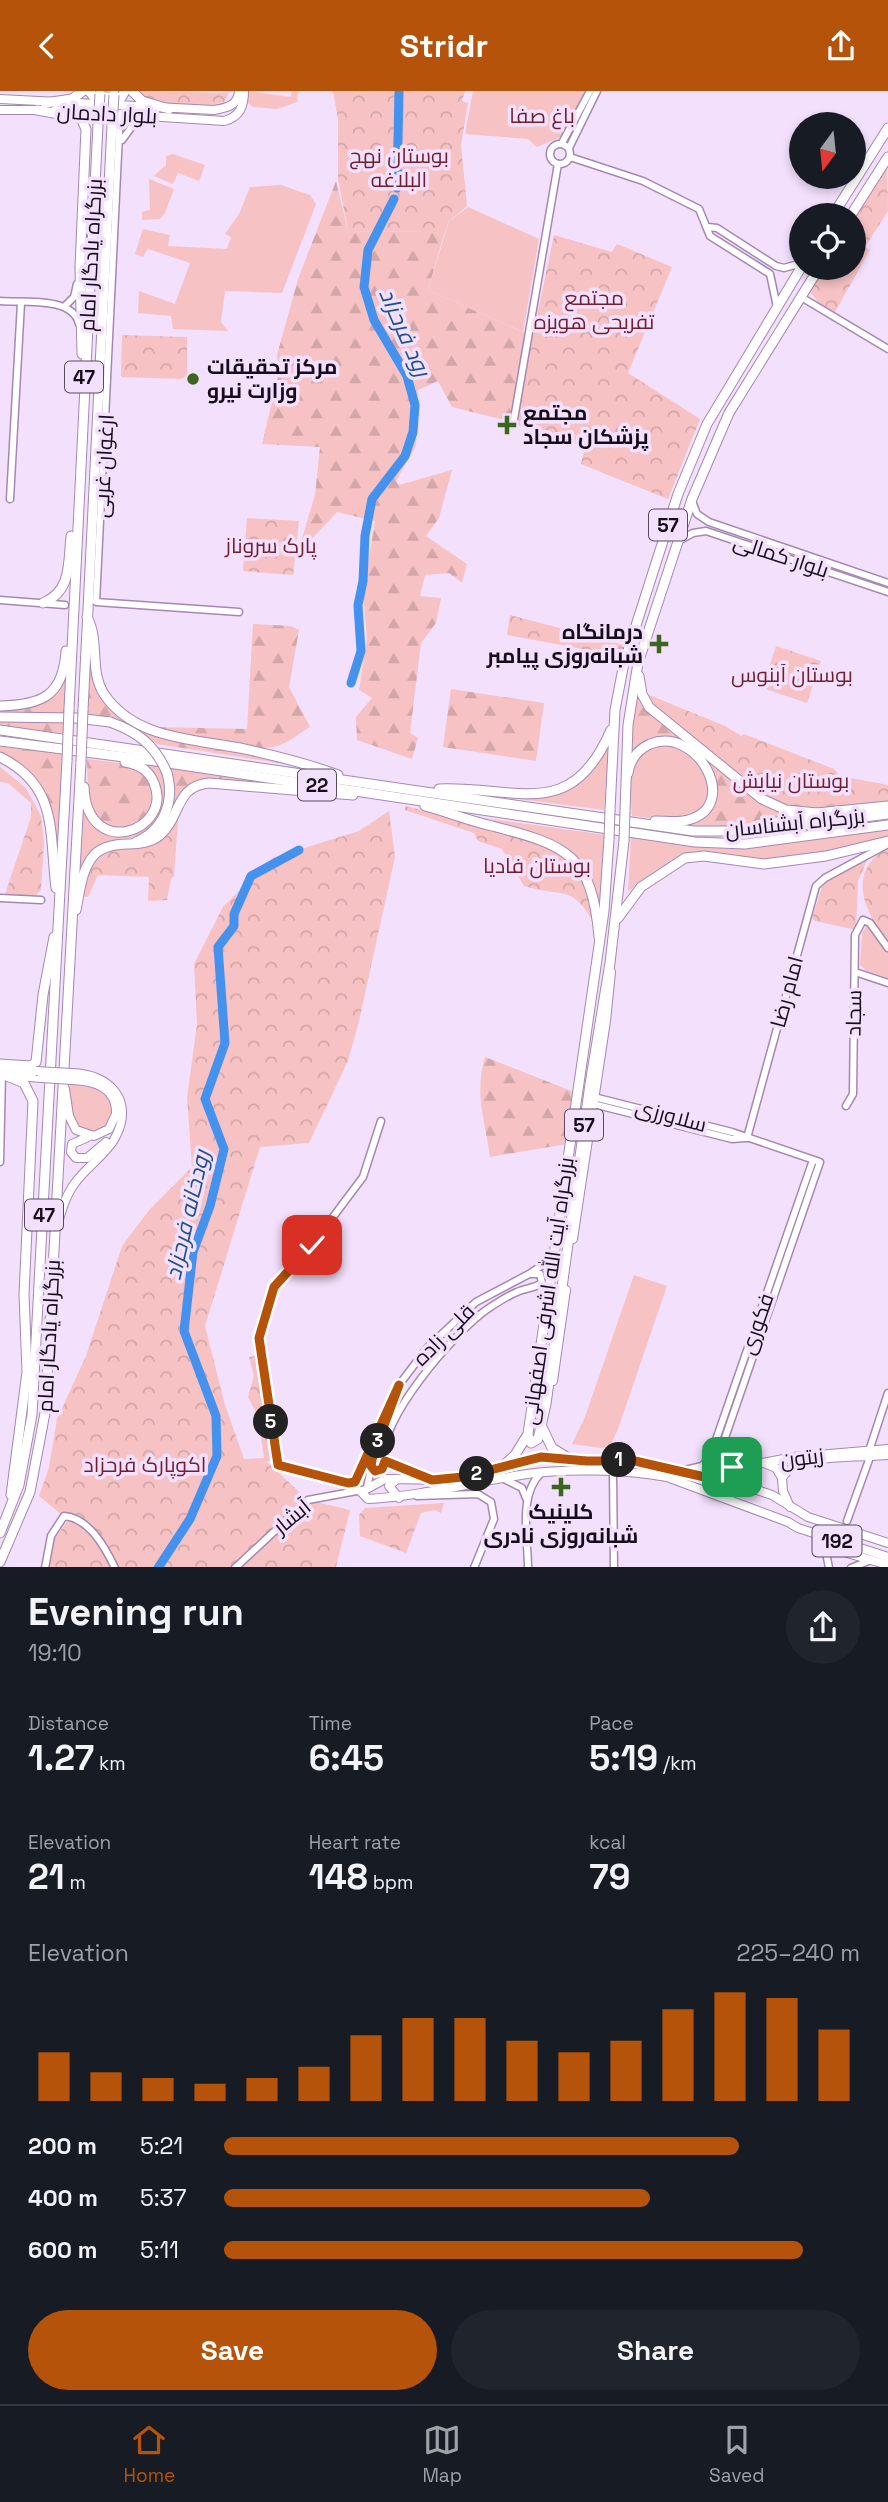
<!DOCTYPE html>
<meta charset="utf-8">
<style>
:root{--surface:#171b24;--page:#20242c;--text:#f1f3f6;--muted:#9ea1a6;--line:#363941;--accent:#b45309}
body{margin:0;font-family:"Space Grotesk",Cairo,sans-serif;background:var(--page);color:var(--text);height:100vh;display:flex;flex-direction:column;font-size:26px;white-space:nowrap}
*{box-sizing:border-box;margin:0}
p{font-size:23px;color:var(--muted)}
.icon{flex:none;width:38px;height:38px;fill:none;stroke:currentColor;stroke-width:2;stroke-linecap:round;stroke-linejoin:round}
.map{position:relative;height:1476px;overflow:hidden}
.drawer{display:flex;flex-direction:column;background:var(--surface);flex:1}
.drawer>*{flex:none}
.needle{width:46px;rotate:195deg}
.buttons{position:absolute;left:789px;top:21px;display:grid;gap:14px}
.buttons a{display:grid;place-items:center;width:77px;height:77px;border-radius:50%;background:var(--surface);box-shadow:0 4px 10px #0003;font-size:35px}
.pin{position:absolute;display:grid;place-items:center;width:60px;height:60px;color:#fff;margin:-30px;border-radius:14px;box-shadow:0 4px 10px #0006}
.km{position:absolute;width:35px;height:35px;margin:-18px;border-radius:50%;background:#222;color:#fff;font-size:19px;line-height:35px;text-align:center}
.round{display:grid;place-items:center;flex:none;width:74px;height:74px;border-radius:37px;background:var(--page)}
.headline{display:flex;align-items:center;justify-content:space-between;height:119px;padding:0 28px}
h1{font-size:38px;font-weight:600;line-height:52px}
.stats{display:grid;grid-template-columns:repeat(3,1fr);gap:10px;height:119px;padding:7px 28px}
.stats div{display:grid;align-content:center}
.stats b{font-size:35px;font-weight:600}
.stats small{font-size:19px;font-weight:400}
.stats p{font-size:19px}
.chart{height:196px;padding:14px 28px}
.chart p{display:flex;justify-content:space-between}
.chart svg{width:100%;height:126px;margin-top:7px;stroke:var(--accent);stroke-width:6}
.action{display:flex;gap:14px;margin-top:auto;padding:14px 28px}
.action a{flex:1;height:80px;border-radius:42px;background:var(--accent);color:#fff;font-size:28px;font-weight:600;line-height:80px;text-align:center}
.action a+a{background:var(--page);color:var(--text)}
ul{padding:0 28px;list-style:none;font-size:23px}
li{display:grid;grid-template-columns:112px 84px 1fr;align-items:center;height:52px}
li i{height:18px;border-radius:9px;background:var(--accent)}
header{display:flex;justify-content:space-between;align-items:center;height:91px;padding:0 28px;background:var(--accent);color:#fff;font-size:32px;font-weight:600}
.dock{display:flex;justify-content:space-around;align-items:center;height:98px;border-top:2px solid var(--line);background:var(--surface);font-size:19px;color:var(--muted)}
.dock a{display:grid;justify-items:center;gap:4px}
.dock .active{color:var(--accent)}
.map>svg:first-child{display:block}
.green{fill:#f7c2c4}
.forest{fill:url(#forest-firs)}
.park{fill:url(#park-crowns)}
.lines{fill:none;stroke-linecap:round;stroke-linejoin:round}
.river{stroke:#4491ee;stroke-width:9}
.minor-casing{stroke:#a588b2;stroke-width:9}
.major-casing{stroke:#a588b2;stroke-width:10}
.highway-casing{stroke:#a588b2;stroke-width:11}
.minor{stroke:#fff;stroke-width:6}
.major{stroke:#fff;stroke-width:8}
.highway{stroke:#fff;stroke-width:9}
.major-bridge-casing{stroke:#a588b2;stroke-width:10;stroke-linecap:butt}
.highway-bridge-casing{stroke:#a588b2;stroke-width:11;stroke-linecap:butt}
.major-bridge{stroke:#fff;stroke-width:8}
.highway-bridge{stroke:#fff;stroke-width:9}
.route-casing{stroke:#fff;stroke-width:14}
.route{stroke:#b45309;stroke-width:9}
.poi-dot{fill:#3c6520;stroke:#f3e0fc;stroke-width:2.5}
.labels{text-anchor:middle;stroke-width:7;stroke-linejoin:round;paint-order:stroke}
.shield{fill:#f3e0fc;stroke:#594c5e;stroke-width:2}
.shield-label{font-size:19px;font-weight:bold;fill:#170c1b}
.street-label{font-size:21px;fill:#170c1b;stroke:#f3e0fc}
.park-label{font-size:21px;fill:#701f2c;stroke:#f3e0fc}
.poi-label{font-size:21px;font-weight:bold;fill:#170c1b;stroke:#f3e0fc;text-anchor:start}
.water-label{font-size:23px;font-style:italic;fill:#1e518d;stroke:#f3e0fc}
</style>
<header><svg class="icon" aria-label="back" viewBox="0 0 24 24"><path d="M15 5l-7 7 7 7"/></svg>Stridr<svg class="icon" aria-label="share" viewBox="0 0 24 24"><path d="M12 15V3M7 8l5-5 5 5M5 13v7h14v-7"/></svg></header>
<div class="map">
<svg width="888" height="1477" viewBox="0 0 888 1477">
<defs>
<pattern id="forest-firs" width="22" height="20" patternUnits="userSpaceOnUse" patternTransform="scale(1.75)"><rect width="22" height="20" fill="#f7c2c4"/><path d="M5 1l3.5 6h-7zM16 11l3.5 6h-7z" fill="#d3a6a8"/></pattern>
<pattern id="park-crowns" width="20" height="18" patternUnits="userSpaceOnUse" patternTransform="scale(1.75)"><rect width="20" height="18" fill="#f7c2c4"/><path d="M2 6a3 3 0 1 1 6 0M12 15a3 3 0 1 1 6 0" fill="none" stroke="#d3a6a8"/></pattern>
</defs>
<rect width="100%" height="100%" fill="#f3e0fc"/>
<g class="green">
<polygon points="246,0 291,6 292,0 298,0 297,11 277,18 253,16 246,10"/>
<polygon points="473,0 588,0 565,44 537,56 528,48 465,43"/>
<polygon points="173,63 205,74 199,90 178,82 173,93 154,85 166,74 166,65"/>
<polygon points="149,88 174,98 165,122 160,128 142,129 142,121 150,119"/>
<polygon points="281,94 310,104 316,113 282,202 225,200 221,231 228,240 173,238 171,225 138,222 139,200 175,213 190,172 148,158 143,166 135,163 143,138 170,144 168,155 227,158 231,146 225,143 239,123 250,96"/>
<polygon points="468,116 539,148 523,241 428,199 449,130"/>
<polygon points="611,645 604,719 457,700 537,706 594,676 603,664"/>
<path d="M657 653C692 656 700 670 711 701L699 722 674 730 632 725C630 686 622 677 657 653Z"/>
<path d="M161 672C170 699 167 736 134 746 123 750 112 749 102 754L76 807 82 701 140 673Z"/>
<path d="M484 727 606 744 600 828C598 754 542 746 484 727Z"/>
<polygon points="888,738 888,748 782,770 683,765 628,800 631,746 686,754"/>
<polygon points="867,834 888,862 888,887 867,880 860,874 862,842"/>
<polygon points="69,993 104,999 114,1016 109,1034 93,1042 79,1038 70,1023"/>
<polygon points="634,1184 667,1195 618,1338 609,1358 572,1353 585,1326"/>
</g>
<g class="forest">
<polygon points="336,90 348,140 435,141 443,147 428,199 525,242 512,331 452,316 438,290 418,299 416,355 396,390 399,394 452,379 439,427 426,445 467,473 462,492 449,482 425,484 420,505 441,507 436,532 421,552 410,642 418,647 412,668 357,649 356,626 372,607 359,599 367,548 363,503 375,430 337,421 308,452 300,454 315,404 320,356 262,353 279,281 277,264 298,188"/>
<path d="M253 533 291 535 299 539 289 596 310 636C300 642 288 652 277 655 244 664 187 646 154 636L247 638Z"/>
<polygon points="92,540 97,591 133,631 317,678 157,653 126,631 88,623"/>
<polygon points="67,571 64,622 0,622 0,617 40,612"/>
<polygon points="451,598 544,612 536,670 443,656"/>
<path d="M639 598 802 724C742 736 711 739 650 730L677 732 711 714 706 672 665 649 631 667 632 617Z"/>
<polygon points="0,626 65,627 64,642 0,636"/>
<polygon points="0,655 63,663 57,783 48,712 0,664"/>
<path d="M87 668 129 673 149 687 154 712C139 736 134 741 105 735L88 710Z"/>
<path d="M169 674 330 700 199 689C176 698 173 722 157 738L164 730 171 682Z"/>
<path d="M485 966 574 1001 567 1053 490 1066C485 1028 474 1004 485 966Z"/>
</g>
<g class="park">
<path d="M135 0 227 2 230 0 224 11C198 19 157 19 135 0Z"/>
<polygon points="333,0 465,0 462,10 468,12 461,54 467,115 449,130 443,147 435,141 348,140 338,88 338,28"/>
<polygon points="887,73 888,120 865,156 870,159 835,221 819,212 810,201 823,177 854,177 854,125"/>
<polygon points="554,144 612,161 617,153 672,176 628,282 700,328 668,408 581,373 585,356 518,334 515,329"/>
<polygon points="122,244 187,246 187,285 181,288 121,286"/>
<polygon points="247,427 299,430 293,484 243,480"/>
<polygon points="510,524 624,554 620,569 578,557 507,544"/>
<polygon points="776,555 821,570 807,612 762,597"/>
<polygon points="642,601 725,635 741,645 744,643 834,678 840,685 888,694 888,712 796,720 765,708 658,622"/>
<polygon points="0,676 26,697 41,725 44,751 41,799 35,805 5,803 31,726 31,712 8,692 0,691"/>
<path d="M179 715 174 785 171 788 167 809 148 810 149 786 98 784 88 806 82 805C95 756 107 759 153 752Z"/>
<path d="M405 715C454 728 561 745 585 789 592 802 593 822 596 837 574 792 564 807 524 795L502 758 478 750 474 742 405 719Z"/>
<polygon points="389,720 395,766 359,930 348,970 309,1052 260,1056 205,1235 225,1314 244,1368 264,1367 258,1325 248,1306 254,1285 249,1266 256,1265 270,1370 267,1371 308,1409 350,1419 336,1476 47,1476 53,1450 68,1429 39,1405 49,1376 57,1328 86,1265 122,1155 150,1118 192,1076 187,1007 197,933 194,873 223,816 272,767 359,740"/>
<path d="M888 755V854C866 820 844 784 888 755Z"/>
<polygon points="869,765 858,790 856,839 815,830 812,827 823,793"/>
<polygon points="444,1412 441,1422 434,1419 421,1422 406,1462 360,1445 359,1424 365,1417"/>
</g>
<g class="lines">
<g class="river">
<polyline points="397,97 399,0"/>
<polyline points="351,592 361,560 358,514 363,490 365,445 372,408 405,365 413,341 415,314 407,285 374,229 364,196 368,159 394,108"/>
<polyline points="158,1477 190,1428 217,1365 216,1325 184,1240 193,1161 210,1115 224,1058 205,1008 225,952 218,856 234,835 234,823 251,785 299,759"/>
</g>
<defs>
<g id="minor">
<polyline points="120,23 96,511 239,521"/>
<polyline points="122,49 133,34 155,28"/>
<polyline points="562,52 590,0"/>
<circle cx="560" cy="63" r="10"/>
<polyline points="569,57 597,0"/>
<polyline points="570,66 643,90 699,118 710,145 770,183 777,216"/>
<polyline points="708,136 717,137 776,175 784,177 802,172"/>
<polyline points="801,206 888,258"/>
<path d="M0 210C22 212 73 205 79 233"/>
<polyline points="65,215 74,206 77,193"/>
<polyline points="513,334 558,73"/>
<polyline points="10,408 21,212"/>
<polyline points="692,410 697,423 709,431 888,492"/>
<polyline points="680,449 693,442 706,440 888,501"/>
<polyline points="0,509 65,514"/>
<polyline points="0,807 41,809"/>
<polyline points="855,881 888,892"/>
<polyline points="594,1006 732,1041 820,1071 716,1373 722,1390"/>
<polyline points="593,1013 732,1048 745,1047"/>
<polyline points="846,1015 853,1003 855,844 863,829 870,832 888,857"/>
<polyline points="381,1030 363,1086 318,1146 274,1196 268,1212 259,1249 277,1373 348,1392 355,1391 384,1322 402,1290 427,1257 476,1211 529,1183 553,1167"/>
<polyline points="747,1047 816,795 825,787 888,753"/>
<polyline points="0,1071 2,983"/>
<path d="M385 1370C374 1333 458 1237 489 1217 498 1211 507 1205 517 1201 526 1197 535 1197 542 1192L540 1183H530"/>
<polyline points="385,1370 427,1387"/>
<polyline points="371,1375 375,1380 384,1376 385,1370"/>
<polyline points="685,1379 702,1375 710,1366 813,1069"/>
<polyline points="613,1381 614,1477"/>
<polyline points="504,1388 522,1397 526,1407"/>
<polyline points="367,1396 376,1356 396,1306"/>
<polyline points="417,1405 478,1403 491,1411 494,1428 474,1477"/>
<polyline points="847,1430 870,1366 869,1360 888,1302"/>
<polyline points="824,1451 829,1477"/>
<path d="M45 1477 51 1445 64 1425C89 1427 105 1456 115 1477"/>
<polyline points="235,1477 308,1409 362,1399"/>
<path d="M528 1477C528 1447 518 1404 541 1382"/>
<polyline points="851,1477 871,1469"/>
</g>
<g id="major">
<path d="M0 8 214 19C226 17 238 15 239 0"/>
<polyline points="0,19 43,19"/>
<path d="M55 19 224 30C240 26 244 15 244 0"/>
<polyline points="0,978 36,980"/>
<polyline points="10,984 41,987"/>
<path d="M65 998 69 1025 76 1039 94 1045 109 1038 116 1023C117 996 94 990 72 989"/>
<polyline points="88,1046 72,1053 71,1061 76,1067 87,1067 106,1051"/>
<path d="M58 1132C62 1118 66 1104 75 1092 86 1076 106 1064 115 1047 135 1010 110 983 72 982"/>
<polyline points="573,1148 606,930 611,881"/>
<polyline points="553,1290 566,1199"/>
<polyline points="718,1368 736,1377 794,1366 888,1358"/>
<polyline points="764,1372 776,1377 782,1387"/>
<polyline points="397,1388 389,1395 399,1407"/>
<path d="M790 1416 783 1400 782 1387C797 1361 860 1367 888 1364"/>
<polyline points="817,1446 844,1461 888,1474"/>
<path d="M888 1452 808 1426 772 1404 751 1397 635 1370H587L541 1366 450 1389 385 1388 361 1401 368 1408C423 1405 473 1391 527 1383 567 1377 627 1379 667 1386L788 1431 798 1437 888 1466"/>
</g>
<g id="highway">
<polyline points="89,0 93,5 121,7 125,0"/>
<polyline points="132,0 142,10 169,18"/>
<polyline points="45,12 72,8 83,0"/>
<polyline points="37,19 81,27 86,38 80,176 82,263"/>
<polyline points="833,124 888,37"/>
<polyline points="851,124 888,66"/>
<path d="M43 512C72 500 68 472 71 445"/>
<path d="M87 526C100 550 89 580 104 603 134 648 193 648 240 657 273 664 306 672 338 684"/>
<polyline points="639,585 642,603 649,616 762,708 786,719 817,722"/>
<path d="M0 615C42 614 63 605 66 560"/>
<polyline points="69,618 98,34"/>
<polyline points="83,619 112,34"/>
<polyline points="0,626 76,627 110,631"/>
<polyline points="0,639 693,740 756,740 888,723"/>
<polyline points="0,650 155,670 695,751 745,753 888,734"/>
<path d="M0 666C59 695 49 742 56 797"/>
<path d="M628 682C630 669 637 659 650 653 697 634 742 715 688 729 678 732 666 730 655 730"/>
<path d="M84 696C87 771 174 740 154 692 149 679 138 673 125 671"/>
<path d="M439 698C518 695 571 732 611 639"/>
<path d="M425 715C448 721 469 730 492 735 567 754 592 764 599 846"/>
<polyline points="610,719 615,619 624,572 678,403 707,333 802,175"/>
<polyline points="625,721 628,634 638,572 692,408 729,322 819,177"/>
<polyline points="759,735 817,722 888,715"/>
<path d="M136 751C164 739 175 710 167 682"/>
<path d="M76 819C80 800 81 778 95 763 113 746 141 760 160 744 181 726 175 695 209 692L353 704"/>
<polyline points="618,827 641,796 685,767 704,765 764,773 826,765 888,750"/>
<polyline points="0,973 31,975 36,971 43,904 54,846"/>
<polyline points="2,983 24,992 33,1010 24,1203 27,1281 11,1404"/>
<polyline points="541,1334 552,1357 570,1368"/>
<polyline points="528,1345 531,1352 538,1348 546,1313 590,993 610,872 624,750"/>
<polyline points="503,1375 515,1364 528,1343 604,820 609,748"/>
<polyline points="0,1442 19,1394 32,1324 67,669"/>
<polyline points="0,1471 30,1401 45,1322 81,671"/>
</g>
</defs>
<use href="#minor" class="minor-casing"/>
<use href="#major" class="major-casing"/>
<use href="#highway" class="highway-casing"/>
<use href="#minor" class="minor"/>
<use href="#major" class="major"/>
<use href="#highway" class="highway"/>
<defs>
<g id="major-bridge">
<polyline points="36,980 72,982"/>
<polyline points="41,987 72,989"/>
</g>
<g id="highway-bridge">
<polyline points="98,34 100,3"/>
<polyline points="112,34 114,4"/>
<path d="M110 631C138 641 155 654 167 682"/>
<polyline points="67,669 69,618"/>
<polyline points="81,671 83,619"/>
<polyline points="609,748 610,719"/>
<polyline points="624,750 625,721"/>
</g>
</defs>
<use href="#major-bridge" class="major-bridge-casing"/>
<use href="#highway-bridge" class="highway-bridge-casing"/>
<use href="#major-bridge" class="major-bridge"/>
<use href="#highway-bridge" class="highway-bridge"/>
</g>
<g class="lines">
<defs>
<polyline id="route" points="312,1154 274,1196 259,1247 278,1374 348,1392 355,1391 399,1294 373,1364 371,1375 375,1380 382,1378 385,1370 432,1389 463,1386 541,1366 587,1370 635,1370 722,1390 716,1377 718,1368 732,1376"/>
</defs>
<use href="#route" class="route-casing"/>
<use href="#route" class="route"/>
</g>
<g class="poi-dot">
<circle cx="193" cy="288" r="7"/>
<path d="M503.5 323.5h7v7h7v7h-7v7h-7v-7h-7v-7h7z"/>
<path d="M655.5 542.5h7v7h7v7h-7v7h-7v-7h-7v-7h7z"/>
<path d="M557.5 1385.5h7v7h7v7h-7v7h-7v-7h-7v-7h7z"/>
</g>
<g class="labels">
<g class="shield">
<rect x="65" y="270.5" width="38" height="31" rx="5"/>
<rect x="649" y="418.5" width="38" height="31" rx="5"/>
<rect x="298" y="678.5" width="38" height="31" rx="5"/>
<rect x="565" y="1018.5" width="38" height="31" rx="5"/>
<rect x="25" y="1108.5" width="38" height="31" rx="5"/>
<rect x="812.5" y="1434.5" width="49" height="31" rx="5"/>
</g>
<g class="shield-label">
<text x="84" y="293">47</text>
<text x="668" y="441">57</text>
<text x="317" y="701">22</text>
<text x="584" y="1041">57</text>
<text x="44" y="1131">47</text>
<text x="837" y="1457">192</text>
</g>
<g class="street-label">
<text transform="translate(107 23) rotate(3)" y="7">بلوار دادمان</text>
<text transform="translate(91 164) rotate(-87)" y="7">بزرگراه یادگار امام</text>
<text transform="translate(104 375) rotate(-87)" y="7">ارغوان غربی</text>
<text transform="translate(781 465) rotate(18)" y="7">بلوار کمالی</text>
<text transform="translate(795 732) rotate(-6)" y="7">بزرگراه آبشناسان</text>
<text transform="translate(787 901) rotate(-75)" y="7">امام رضا</text>
<text transform="translate(854 922) rotate(-89)" y="7">سجاد</text>
<text transform="translate(671 1025) rotate(15)" y="7">سلاورزی</text>
<text transform="translate(548 1200) rotate(-82)" y="7">بزرگراه آیت الله اشرفی اصفهانی</text>
<text transform="translate(757 1233) rotate(-71)" y="7">فکوری</text>
<text transform="translate(444 1244) rotate(-45)" y="7">قلی زاده</text>
<text transform="translate(49 1245) rotate(-87)" y="7">بزرگراه یادگار امام</text>
<text transform="translate(802 1367) rotate(-7)" y="7">زیتون</text>
<text transform="translate(292 1426) rotate(-39)" y="7">آبشار</text>
</g>
<g class="park-label">
<text x="542" y="32">باغ صفا</text>
<text x="399" y="72">بوستان نهج<tspan x="399" dy="24">البلاغه</tspan></text>
<text x="594" y="214">مجتمع<tspan x="594" dy="24">تفریحی هویزه</tspan></text>
<text x="271" y="462">پارک سروناز</text>
<text x="792" y="591">بوستان آبنوس</text>
<text x="791" y="697">بوستان نیایش</text>
<text x="537" y="782">بوستان فادیا</text>
<text x="145" y="1381">اکوپارک فرحزاد</text>
</g>
<g class="poi-label">
<text x="207" y="283">مرکز تحقیقات<tspan x="207" dy="24">وزارت نیرو</tspan></text>
<text x="523" y="329">مجتمع<tspan x="523" dy="24">پزشکان سجاد</tspan></text>
<text x="643" y="548" text-anchor="end">درمانگاه<tspan x="643" dy="24">شبانه‌روزی پیامبر</tspan></text>
<text x="561" y="1428" text-anchor="middle">کلینیک<tspan x="561" dy="24">شبانه‌روزی نادری</tspan></text>
</g>
<g class="water-label">
<text transform="translate(405 241) rotate(66)" y="8">رود فرحزاد</text>
<text transform="translate(187 1124) rotate(-77)" y="8">رودخانه فرحزاد</text>
</g>
</g>
</svg>
<div class="buttons">
<a><svg class="needle" viewBox="-14 -14 28 28"><path d="M0-13l5 13h-10z" fill="#e53935"/><path d="M0 13l5-13h-10z" fill="#9ea1a6"/></svg></a>
<a><svg class="icon" aria-label="locate" viewBox="0 0 24 24"><circle cx="12" cy="12" r="6"/><path d="M12 2v4M12 18v4M2 12h4M18 12h4"/></svg></a>
</div>
<div class="pin" style="left:732px;top:1376px;background:#1e9e55"><svg class="icon" aria-label="arrive" viewBox="0 0 24 24"><path d="M6 21V4h12l-3 4 3 4H6"/></svg></div>
<div class="pin" style="left:312px;top:1154px;background:#d93025"><svg class="icon" aria-label="check" viewBox="0 0 24 24"><path d="M5 12l5 5 9-10"/></svg></div>
<b class="km" style="left:619px;top:1369px">1</b>
<b class="km" style="left:477px;top:1383px">2</b>
<b class="km" style="left:378px;top:1350px">3</b>
<b class="km" style="left:271px;top:1331px">5</b>
</div>
<section class="drawer">
<div class="headline"><div><h1>Evening run</h1><p>19:10</p></div><a class="round"><svg class="icon" aria-label="share" viewBox="0 0 24 24"><path d="M12 15V3M7 8l5-5 5 5M5 13v7h14v-7"/></svg></a></div>
<div class="stats">
<div><p>Distance</p><b>1.27<small> km</small></b></div>
<div><p>Time</p><b>6:45</b></div>
<div><p>Pace</p><b>5:19<small> /km</small></b></div>
</div>
<div class="stats">
<div><p>Elevation</p><b>21<small> m</small></b></div>
<div><p>Heart rate</p><b>148<small> bpm</small></b></div>
<div><p>kcal</p><b>79</b></div>
</div>
<div class="chart"><p><span>Elevation</span>225–240 m</p>
<svg viewBox="0 0 160 44" preserveAspectRatio="none"><path d="M5 44V27M15 44V34M25 44V36M35 44V38M45 44V36M55 44V32M65 44V21M75 44V15M85 44V15M95 44V23M105 44V27M115 44V23M125 44V12M135 44V6M145 44V8M155 44V19"/></svg>
</div>
<ul>
<li><b>200 m</b>5:21<i style="width:81%"></i></li>
<li><b>400 m</b>5:37<i style="width:67%"></i></li>
<li><b>600 m</b>5:11<i style="width:91%"></i></li>
</ul>
<div class="action"><a>Save</a><a>Share</a></div>
</section>
<nav class="dock">
<a class="active"><svg class="icon" aria-label="home" viewBox="0 0 24 24"><path d="M3 11l9-7 9 7M6 9v11h12V9"/></svg>Home</a>
<a><svg class="icon" aria-label="map" viewBox="0 0 24 24"><path d="M3 6l6-2 6 2 6-2v14l-6 2-6-2-6 2zM9 4v14M15 6v14"/></svg>Map</a>
<a><svg class="icon" aria-label="saved" viewBox="0 0 24 24"><path d="M7 4h10v16l-5-4-5 4z"/></svg>Saved</a>
</nav>
